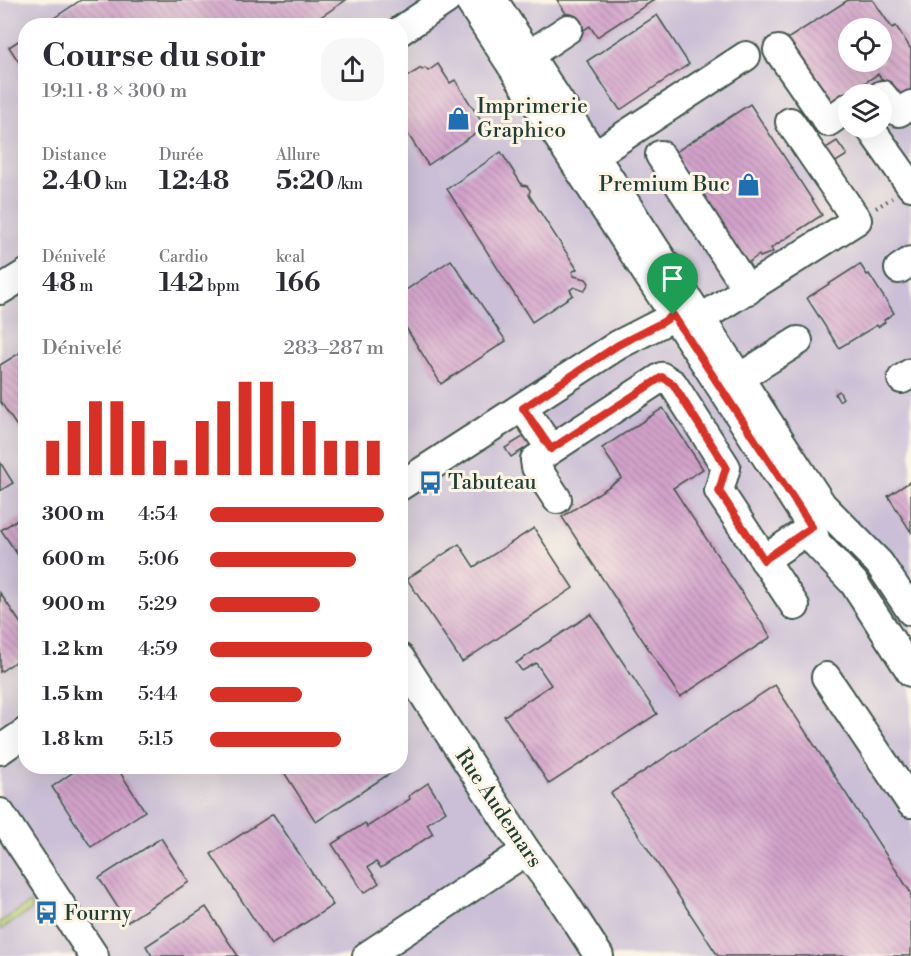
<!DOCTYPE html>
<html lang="fr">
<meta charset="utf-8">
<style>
:root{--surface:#fff;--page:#f7f7f7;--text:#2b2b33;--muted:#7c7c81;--accent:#d93025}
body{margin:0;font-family:"Libre Bodoni",serif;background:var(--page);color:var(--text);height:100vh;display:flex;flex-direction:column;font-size:22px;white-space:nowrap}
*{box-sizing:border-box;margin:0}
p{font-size:20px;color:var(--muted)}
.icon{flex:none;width:33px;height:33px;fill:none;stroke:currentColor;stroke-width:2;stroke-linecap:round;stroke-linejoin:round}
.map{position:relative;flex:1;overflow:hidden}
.panel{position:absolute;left:18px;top:18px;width:390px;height:756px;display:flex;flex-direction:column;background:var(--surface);border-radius:24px;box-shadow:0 6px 24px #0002}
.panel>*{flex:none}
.fabs{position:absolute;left:838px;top:18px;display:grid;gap:12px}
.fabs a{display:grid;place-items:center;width:54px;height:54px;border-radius:50%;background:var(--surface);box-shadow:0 6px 24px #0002;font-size:30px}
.pin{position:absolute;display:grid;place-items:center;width:51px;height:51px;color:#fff;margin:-62px -26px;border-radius:50% 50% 50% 0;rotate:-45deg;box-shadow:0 0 6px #0007}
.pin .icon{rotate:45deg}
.round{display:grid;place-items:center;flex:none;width:63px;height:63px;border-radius:24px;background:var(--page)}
.head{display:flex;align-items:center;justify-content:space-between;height:102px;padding:0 24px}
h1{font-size:33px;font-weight:800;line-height:45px}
.metrics{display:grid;grid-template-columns:repeat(3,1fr);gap:9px;height:102px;padding:6px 24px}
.metrics div{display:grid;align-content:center}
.metrics b{font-size:26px;font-weight:800}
.metrics small{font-size:16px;font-weight:400}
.metrics p{font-size:16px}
.chart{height:168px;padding:12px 24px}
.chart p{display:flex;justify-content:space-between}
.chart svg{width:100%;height:108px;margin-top:6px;stroke:var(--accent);stroke-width:6}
ul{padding:0 24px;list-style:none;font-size:20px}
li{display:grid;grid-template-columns:96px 72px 1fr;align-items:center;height:45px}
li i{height:15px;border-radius:8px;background:var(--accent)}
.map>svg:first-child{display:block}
.industrial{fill:#cabfd6;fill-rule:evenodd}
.grass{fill:#bdd378;stroke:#6e8856;stroke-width:1.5}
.building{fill:url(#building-back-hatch);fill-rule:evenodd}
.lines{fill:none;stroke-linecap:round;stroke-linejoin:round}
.minor-casing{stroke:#3f564a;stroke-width:32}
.path{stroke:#3f564a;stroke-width:4;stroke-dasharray:1.5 4.5;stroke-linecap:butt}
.minor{stroke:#fff;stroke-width:28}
.route-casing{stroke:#fff;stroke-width:12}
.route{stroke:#d93025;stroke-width:8}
.labels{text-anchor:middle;stroke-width:6;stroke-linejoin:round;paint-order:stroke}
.poi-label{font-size:21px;fill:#1f3d34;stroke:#fcf5e5;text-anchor:start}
.street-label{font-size:21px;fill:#1f3d34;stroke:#fcf5e5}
</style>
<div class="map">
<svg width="911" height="956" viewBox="0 0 911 956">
<defs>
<pattern id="building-back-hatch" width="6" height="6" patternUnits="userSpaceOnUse" patternTransform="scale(1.5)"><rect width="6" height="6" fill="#d3a2cb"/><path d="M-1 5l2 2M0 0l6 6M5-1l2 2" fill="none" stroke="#ab85a6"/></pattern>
</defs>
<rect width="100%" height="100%" fill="#fcf5e5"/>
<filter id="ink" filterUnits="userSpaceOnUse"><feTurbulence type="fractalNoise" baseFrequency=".0167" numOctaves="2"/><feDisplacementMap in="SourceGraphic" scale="12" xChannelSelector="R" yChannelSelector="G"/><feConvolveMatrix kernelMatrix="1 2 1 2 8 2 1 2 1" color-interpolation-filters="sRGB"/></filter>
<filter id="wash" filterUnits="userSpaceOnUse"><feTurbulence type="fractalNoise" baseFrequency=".008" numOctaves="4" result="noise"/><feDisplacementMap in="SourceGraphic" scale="24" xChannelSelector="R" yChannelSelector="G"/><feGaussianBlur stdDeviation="1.35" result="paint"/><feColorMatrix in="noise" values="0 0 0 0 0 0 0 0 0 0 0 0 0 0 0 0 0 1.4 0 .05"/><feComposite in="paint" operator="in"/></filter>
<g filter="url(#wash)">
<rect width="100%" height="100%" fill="#f7e3ca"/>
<path class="industrial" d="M0 0H911V956H0ZM26 26H400V766H26ZM849 28H882V62H849ZM849 94H882V128H849Z"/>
<polygon class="grass" points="30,903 33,909 0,930 0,922"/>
<g id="blocks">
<g class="building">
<polygon points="81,0 346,0 307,26 42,26"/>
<polygon points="557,0 654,0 597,37 590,26 579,33"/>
<path d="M848 0H873L892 28 896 26 911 49V97L899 105 878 74 828 107 784 41ZM849 28H882V62H849Z"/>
<polygon points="657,15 689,64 620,110 587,61"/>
<polygon points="26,36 26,73 9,47"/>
<polygon points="438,64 450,83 455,80 485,127 428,165 400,122 400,84 407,80 405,78 421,68 422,70 425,68 428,71"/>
<polygon points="750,104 822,215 771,248 773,252 760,257 759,255 746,264 674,153"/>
<polygon points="837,141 847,155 831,165 821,151"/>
<polygon points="501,152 522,185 527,186 530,190 529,195 577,269 572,272 574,276 586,279 589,283 584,291 574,287 570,290 573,295 532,322 447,189"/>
<polygon points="451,260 506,341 441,384 400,318 400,294"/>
<polygon points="860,264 867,275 869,274 894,313 884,320 885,322 878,327 877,325 839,348 807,298"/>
<polygon points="26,349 26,440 0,401 0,365"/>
<polygon points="839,391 843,398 839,401 835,394"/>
<polygon points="663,408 703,469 673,488 771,637 680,697 562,517 622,478 602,448"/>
<polygon points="526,435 532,444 511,457 505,448"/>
<polygon points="0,462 13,483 0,491"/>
<polygon points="911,481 911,532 888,496"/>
<polygon points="26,514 26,563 24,564 1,530"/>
<polygon points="534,528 573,588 462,662 407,579 459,544 474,567"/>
<polygon points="0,593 26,631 26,664 21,658 0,672"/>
<polygon points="591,614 657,714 549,784 504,716 551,685 536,663 522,671 516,663"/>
<polygon points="775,685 911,893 911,956 718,956 611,793"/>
<polygon points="82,766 116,766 145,811 91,847 52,787"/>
<polygon points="280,766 388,766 392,772 316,822"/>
<polygon points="428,783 446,811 427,824 433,834 381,868 376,862 368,867 379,883 364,893 332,844 365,823 367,827 410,799 409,796"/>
<polygon points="273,814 333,905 271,945 211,854"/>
<polygon points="161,838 189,882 127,922 99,878"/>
<polygon points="206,907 238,956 152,956 146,946"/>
</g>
</g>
</g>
<g filter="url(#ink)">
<use href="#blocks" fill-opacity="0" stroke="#3f564a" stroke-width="1.5"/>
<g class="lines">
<defs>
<g id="minor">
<polyline points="469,0 812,527 816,543 854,583 911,672"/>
<polyline points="493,0 822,505 879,563 911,611"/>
<polyline points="400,31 446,0"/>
<polyline points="778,50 828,122 849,107"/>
<polyline points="529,55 568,29"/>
<polyline points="882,95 894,110 899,112 911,105"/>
<polyline points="870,128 911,186"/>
<polyline points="595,155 746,56"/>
<polyline points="660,155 748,290"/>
<polyline points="899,269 911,261"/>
<polyline points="0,290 26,274"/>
<polyline points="700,319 857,220 790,122"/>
<polyline points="739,378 798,341"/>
<polyline points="902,379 911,373"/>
<polyline points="523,408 551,449"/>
<polyline points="400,486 618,345 663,322 688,305"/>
<polyline points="557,499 536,467 535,460 662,377 673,384 726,467 719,491 795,606"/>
<polyline points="764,560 812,527"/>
<polyline points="400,658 526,851 562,899 599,956"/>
<polyline points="826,677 911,803"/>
<polyline points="0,750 26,732"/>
<polyline points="0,813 94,956"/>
<polyline points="367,956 526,851"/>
</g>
</defs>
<use href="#minor" class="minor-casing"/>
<polyline class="path" points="876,208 892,198"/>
<use href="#minor" class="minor"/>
</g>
</g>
<g class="lines" filter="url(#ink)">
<defs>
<polygon id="route" points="673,315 812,527 764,560 719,491 726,467 673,384 662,377 551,449 523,408 618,345 663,322"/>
</defs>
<use href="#route" class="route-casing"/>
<use href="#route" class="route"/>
</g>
<defs>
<symbol id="shop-bare" viewBox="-9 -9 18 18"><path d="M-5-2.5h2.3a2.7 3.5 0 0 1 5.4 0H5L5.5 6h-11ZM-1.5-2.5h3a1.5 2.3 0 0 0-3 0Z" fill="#1f6fb2" stroke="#fcf5e5" stroke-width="2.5" paint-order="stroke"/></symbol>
<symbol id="bus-bare" viewBox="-9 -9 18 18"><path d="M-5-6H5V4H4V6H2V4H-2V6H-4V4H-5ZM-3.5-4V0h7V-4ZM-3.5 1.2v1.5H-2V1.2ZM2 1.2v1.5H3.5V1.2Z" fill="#1f6fb2" stroke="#fcf5e5" stroke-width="2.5" paint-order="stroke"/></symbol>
</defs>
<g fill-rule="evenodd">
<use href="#shop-bare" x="442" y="102" width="33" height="33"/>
<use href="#shop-bare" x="732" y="168" width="33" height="33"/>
<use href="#bus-bare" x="414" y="466" width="33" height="33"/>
<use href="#bus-bare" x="30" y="896" width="33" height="33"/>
</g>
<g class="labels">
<g class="poi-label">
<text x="477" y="113">Imprimerie<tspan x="477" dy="24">Graphico</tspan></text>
<text x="730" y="191" text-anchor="end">Premium Buc</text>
<text x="448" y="489">Tabuteau</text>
<text x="64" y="920">Fourny</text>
</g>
<g class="street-label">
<text transform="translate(499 808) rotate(56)" y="7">Rue Audemars</text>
</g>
</g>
</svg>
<div class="fabs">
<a><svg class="icon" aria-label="locate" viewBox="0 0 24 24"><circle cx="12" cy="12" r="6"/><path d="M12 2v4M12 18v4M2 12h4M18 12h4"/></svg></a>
<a><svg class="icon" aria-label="layers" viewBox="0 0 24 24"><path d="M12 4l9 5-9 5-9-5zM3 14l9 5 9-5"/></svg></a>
</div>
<div class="pin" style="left:673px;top:315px;background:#1e9e55"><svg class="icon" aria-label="arrive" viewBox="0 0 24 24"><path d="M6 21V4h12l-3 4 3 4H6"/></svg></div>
<section class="panel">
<div class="head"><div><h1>Course du soir</h1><p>19:11 · 8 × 300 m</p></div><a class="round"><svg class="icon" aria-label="share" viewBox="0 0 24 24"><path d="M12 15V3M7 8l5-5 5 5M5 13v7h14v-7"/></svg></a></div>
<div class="metrics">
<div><p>Distance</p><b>2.40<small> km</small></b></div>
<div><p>Durée</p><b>12:48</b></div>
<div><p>Allure</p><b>5:20<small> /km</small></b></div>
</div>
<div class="metrics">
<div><p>Dénivelé</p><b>48<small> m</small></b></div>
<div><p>Cardio</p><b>142<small> bpm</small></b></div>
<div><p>kcal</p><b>166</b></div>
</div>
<div class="chart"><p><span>Dénivelé</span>283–287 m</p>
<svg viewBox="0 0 160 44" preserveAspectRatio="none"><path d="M5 44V30M15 44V22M25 44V14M35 44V14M45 44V22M55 44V30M65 44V38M75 44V22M85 44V14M95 44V6M105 44V6M115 44V14M125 44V22M135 44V30M145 44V30M155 44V30"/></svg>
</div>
<ul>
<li><b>300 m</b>4:54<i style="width:100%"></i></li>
<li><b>600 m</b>5:06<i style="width:84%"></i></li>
<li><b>900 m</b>5:29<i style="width:63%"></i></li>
<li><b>1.2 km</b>4:59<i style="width:93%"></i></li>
<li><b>1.5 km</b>5:44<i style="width:53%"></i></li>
<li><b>1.8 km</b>5:15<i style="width:75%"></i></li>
</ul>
</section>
</div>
